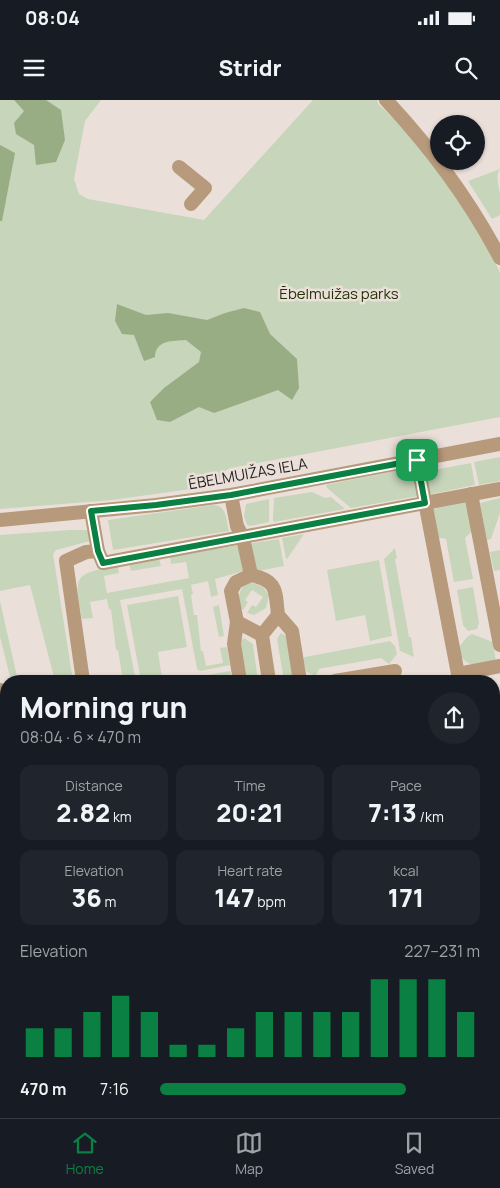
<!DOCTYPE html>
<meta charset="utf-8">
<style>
:root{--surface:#171b24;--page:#20242c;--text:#f1f3f6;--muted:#9ea1a6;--line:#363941;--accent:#0b8043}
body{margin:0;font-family:Manrope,sans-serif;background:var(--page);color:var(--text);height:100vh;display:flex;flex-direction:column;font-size:19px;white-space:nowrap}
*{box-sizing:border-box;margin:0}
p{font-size:16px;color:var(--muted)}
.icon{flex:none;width:28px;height:28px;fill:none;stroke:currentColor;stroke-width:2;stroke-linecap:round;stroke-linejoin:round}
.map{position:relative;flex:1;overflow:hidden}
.side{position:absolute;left:0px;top:575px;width:500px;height:444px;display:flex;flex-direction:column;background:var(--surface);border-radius:20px 20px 0 0;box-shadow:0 1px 4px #0004}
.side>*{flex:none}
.controls{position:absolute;left:430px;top:15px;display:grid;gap:10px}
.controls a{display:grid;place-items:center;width:55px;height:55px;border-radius:50%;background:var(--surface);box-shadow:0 1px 4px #0004;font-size:25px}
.pin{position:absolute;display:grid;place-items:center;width:42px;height:42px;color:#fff;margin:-21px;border-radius:10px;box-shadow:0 2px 8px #0006}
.round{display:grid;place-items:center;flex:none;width:52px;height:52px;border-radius:26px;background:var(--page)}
.head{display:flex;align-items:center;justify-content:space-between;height:85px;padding:0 20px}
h1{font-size:28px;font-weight:800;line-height:38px}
.figures{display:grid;grid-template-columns:repeat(3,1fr);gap:8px;height:85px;padding:5px 20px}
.figures div{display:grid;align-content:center;border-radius:12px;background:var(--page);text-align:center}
.figures b{font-size:25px;font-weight:800}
.figures small{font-size:14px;font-weight:400}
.figures p{font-size:14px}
.chart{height:140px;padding:10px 20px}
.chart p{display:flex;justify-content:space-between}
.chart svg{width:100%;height:90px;margin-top:5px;stroke:var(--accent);stroke-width:6}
ul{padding:0 20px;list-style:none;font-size:16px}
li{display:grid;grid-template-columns:80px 60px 1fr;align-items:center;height:38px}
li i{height:12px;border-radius:6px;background:var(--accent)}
.status{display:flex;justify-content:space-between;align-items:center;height:35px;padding:0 25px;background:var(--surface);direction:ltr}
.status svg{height:14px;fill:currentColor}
header{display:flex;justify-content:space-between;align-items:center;height:65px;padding:0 20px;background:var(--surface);font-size:22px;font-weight:800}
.dock{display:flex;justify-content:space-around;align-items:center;height:70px;border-top:1px solid var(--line);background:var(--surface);font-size:14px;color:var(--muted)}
.dock a{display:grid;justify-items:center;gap:2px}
.dock .current{color:var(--accent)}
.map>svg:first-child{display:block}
.green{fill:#c7d5bb}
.forest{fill:#99ad84}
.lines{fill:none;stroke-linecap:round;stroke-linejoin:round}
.minor{stroke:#b79a7b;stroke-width:14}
.route-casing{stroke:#fff;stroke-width:10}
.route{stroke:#0b8043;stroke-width:6}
.labels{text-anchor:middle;stroke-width:5;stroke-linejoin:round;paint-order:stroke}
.park-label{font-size:15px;fill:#1e3102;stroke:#ebe0d9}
.street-label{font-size:15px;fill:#221e1c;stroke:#ebe0d9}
</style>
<div class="status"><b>08:04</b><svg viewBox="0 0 49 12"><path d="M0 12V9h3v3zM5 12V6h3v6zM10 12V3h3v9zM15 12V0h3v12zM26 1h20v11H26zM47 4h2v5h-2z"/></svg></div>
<header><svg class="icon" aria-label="menu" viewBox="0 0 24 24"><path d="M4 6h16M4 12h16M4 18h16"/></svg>Stridr<svg class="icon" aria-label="search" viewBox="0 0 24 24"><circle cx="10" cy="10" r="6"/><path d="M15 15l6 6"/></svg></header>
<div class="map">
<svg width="500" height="1018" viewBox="0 0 500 1018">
<rect width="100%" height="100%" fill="#ebe0d9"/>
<g class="green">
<path d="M0 0H101L85 21 74 79 79 94 88 99 204 120 313 0H377L378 4C423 44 462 102 492 155 495 161 497 167 500 173V317L231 368C223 371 219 376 220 385L112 400 0 409Z"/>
<path d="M500 69C495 77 499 85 500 94 500 100 500 108 500 115L492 119 468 81Z"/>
<polygon points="500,357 500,381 479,385 474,362"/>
<polygon points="471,363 475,385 427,395 425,365 431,365 434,370"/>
<polygon points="404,369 409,369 414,375 418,396 351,408 327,388 326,385"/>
<polygon points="312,392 325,398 331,397 345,409 274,422 273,420 274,398"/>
<polygon points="500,398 500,413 491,439 487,440 480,403"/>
<polygon points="269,399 269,422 250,426 247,425 244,416 246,404"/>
<polygon points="466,402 474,429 465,438 473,479 454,482 446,439 435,437 432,409"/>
<path d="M213 405C227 405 226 420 229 431L113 450 108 420Z"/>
<polygon points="70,430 88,430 90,441 56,450 53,454 73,581 55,581 30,485 0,491 0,435"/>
<polygon points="304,434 287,459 286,459 282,438"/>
<polygon points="279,439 284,466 258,471 255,469 251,448 252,443"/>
<path d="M239 445 244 471 215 479 218 495 211 497 208 481 191 485 193 494 191 495 194 515H197L201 551H203L206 566 223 563 220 548 227 547 230 565 200 571 197 569 182 489 120 500 136 581H123L118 550H116L111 509 109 510 107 499 90 502 93 518 82 519C75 475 72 474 118 466L119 473 104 476 107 493 189 478 186 462 171 464 170 457Z"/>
<polygon points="395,448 397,458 395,459 409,537 411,537 414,557 400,551 384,459"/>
<polygon points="500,450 500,470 494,471 490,452"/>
<polygon points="159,458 161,466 131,471 129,464"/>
<polygon points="379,460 392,536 370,541 365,515 336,521 327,470"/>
<path d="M248 481 263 487 269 495 266 508 254 515 247 513 252 505 256 507 263 497 252 490 245 500 248 502 243 510C236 500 239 488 248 481Z"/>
<polygon points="473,487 479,523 477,529 468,531 463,525 457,490"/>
<polygon points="178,496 187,547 158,552 162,578 141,581 127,505"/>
<polygon points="0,501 18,581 11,581 0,537"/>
<polygon points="219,505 224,536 219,537 213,507"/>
<polygon points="281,533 288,537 295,581 284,581 277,539"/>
<path d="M472 534 493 542 496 562C477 566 468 570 457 550L467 537Z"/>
<polygon points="244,538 253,544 258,581 245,581 238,545"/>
<polygon points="390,541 395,546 397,554 389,564 381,558 318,569 319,570 315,576 306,571 303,558 305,557"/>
<polygon points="230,571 232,581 174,581"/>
<polygon points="0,621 6,647 6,687 0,657"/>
<polygon points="500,648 500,709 494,651"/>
<polygon points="494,697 500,747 500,770 494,742"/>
<polygon points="4,737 6,755 6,799 0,764 0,738"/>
<polygon points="496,902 500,912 500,939 494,926 494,903"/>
<polygon points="4,989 6,989 6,1012 11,1013 12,1018 2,1018 0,994"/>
<polygon points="241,1013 270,1013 271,1018 242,1018"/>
</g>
<g class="forest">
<polygon points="14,0 46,0 61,10 65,40 56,62 36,65 34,45 16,34 14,23 24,11"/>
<polygon points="0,45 15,53 2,121 0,121"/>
<path d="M117 204 146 215 168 213 207 220 225 213 244 208 260 212 270 234 297 259 299 288 292 300 278 290 214 313 199 307 170 322 157 320 150 302 164 288 199 262 201 252 186 240C173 241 155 240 155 257L144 261 134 235 122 234 115 221Z"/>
</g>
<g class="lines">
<g class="minor">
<path d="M386 0C430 47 470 101 500 158"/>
<polyline points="179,67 205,88 191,104"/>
<polyline points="417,360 458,574 500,566"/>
<polyline points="471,394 500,545"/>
<path d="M231 395 237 426 243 438 251 475C278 481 275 490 278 515L262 535 269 581"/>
<polyline points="91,411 98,451"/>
<polyline points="0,420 156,405 231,395 500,344"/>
<polyline points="251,475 236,482 231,491 237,522 262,535"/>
<polyline points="278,515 292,531 300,581"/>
<polyline points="237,522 234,544 240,581"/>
<polyline points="83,581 66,461 86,452 98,451 103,463 500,389"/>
<polyline points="335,581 395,571"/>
<polyline points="0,590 6,615"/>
<polyline points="494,637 500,636"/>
<polyline points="0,730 6,729"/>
<polyline points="494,789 500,787"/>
<polyline points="494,805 500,816"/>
<polyline points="82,1012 83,1018"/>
<polyline points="166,1012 167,1018"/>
<polyline points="367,1012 370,1018"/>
<polyline points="414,1012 417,1018"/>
</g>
</g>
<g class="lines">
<defs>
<polygon id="route" points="417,360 425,403 103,463 98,451 91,411 156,405 231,395"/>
</defs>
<use href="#route" class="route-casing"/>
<use href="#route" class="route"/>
</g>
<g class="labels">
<g class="park-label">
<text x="339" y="199">Ēbelmuižas parks</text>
</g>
<g class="street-label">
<text transform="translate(248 374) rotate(-10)" y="5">ĒBELMUIŽAS IELA</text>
</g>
</g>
</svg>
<div class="controls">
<a><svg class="icon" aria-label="locate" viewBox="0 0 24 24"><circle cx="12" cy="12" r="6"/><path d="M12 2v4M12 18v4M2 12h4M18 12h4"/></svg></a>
</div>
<div class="pin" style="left:417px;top:360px;background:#1e9e55"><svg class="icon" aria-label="arrive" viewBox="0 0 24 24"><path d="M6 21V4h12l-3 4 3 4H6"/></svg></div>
<section class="side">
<div class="head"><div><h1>Morning run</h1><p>08:04 · 6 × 470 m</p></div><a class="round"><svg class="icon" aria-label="share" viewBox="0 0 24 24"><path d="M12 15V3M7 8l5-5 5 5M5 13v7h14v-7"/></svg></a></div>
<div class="figures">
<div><p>Distance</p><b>2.82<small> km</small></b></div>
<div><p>Time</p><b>20:21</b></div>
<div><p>Pace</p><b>7:13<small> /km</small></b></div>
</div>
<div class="figures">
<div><p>Elevation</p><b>36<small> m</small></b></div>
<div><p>Heart rate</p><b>147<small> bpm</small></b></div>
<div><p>kcal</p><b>171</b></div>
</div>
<div class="chart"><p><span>Elevation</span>227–231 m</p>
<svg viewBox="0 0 160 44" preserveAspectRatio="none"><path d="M5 44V30M15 44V30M25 44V22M35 44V14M45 44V22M55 44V38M65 44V38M75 44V30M85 44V22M95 44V22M105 44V22M115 44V22M125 44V6M135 44V6M145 44V6M155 44V22"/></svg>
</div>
<ul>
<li><b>470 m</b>7:16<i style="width:77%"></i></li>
</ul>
</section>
</div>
<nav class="dock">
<a class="current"><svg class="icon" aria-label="home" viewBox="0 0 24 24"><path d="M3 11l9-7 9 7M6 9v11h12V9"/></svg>Home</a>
<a><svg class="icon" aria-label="map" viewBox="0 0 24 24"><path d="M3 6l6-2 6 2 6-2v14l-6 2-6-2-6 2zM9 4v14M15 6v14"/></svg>Map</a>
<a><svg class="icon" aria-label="saved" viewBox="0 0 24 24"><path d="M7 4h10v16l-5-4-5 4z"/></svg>Saved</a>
</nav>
